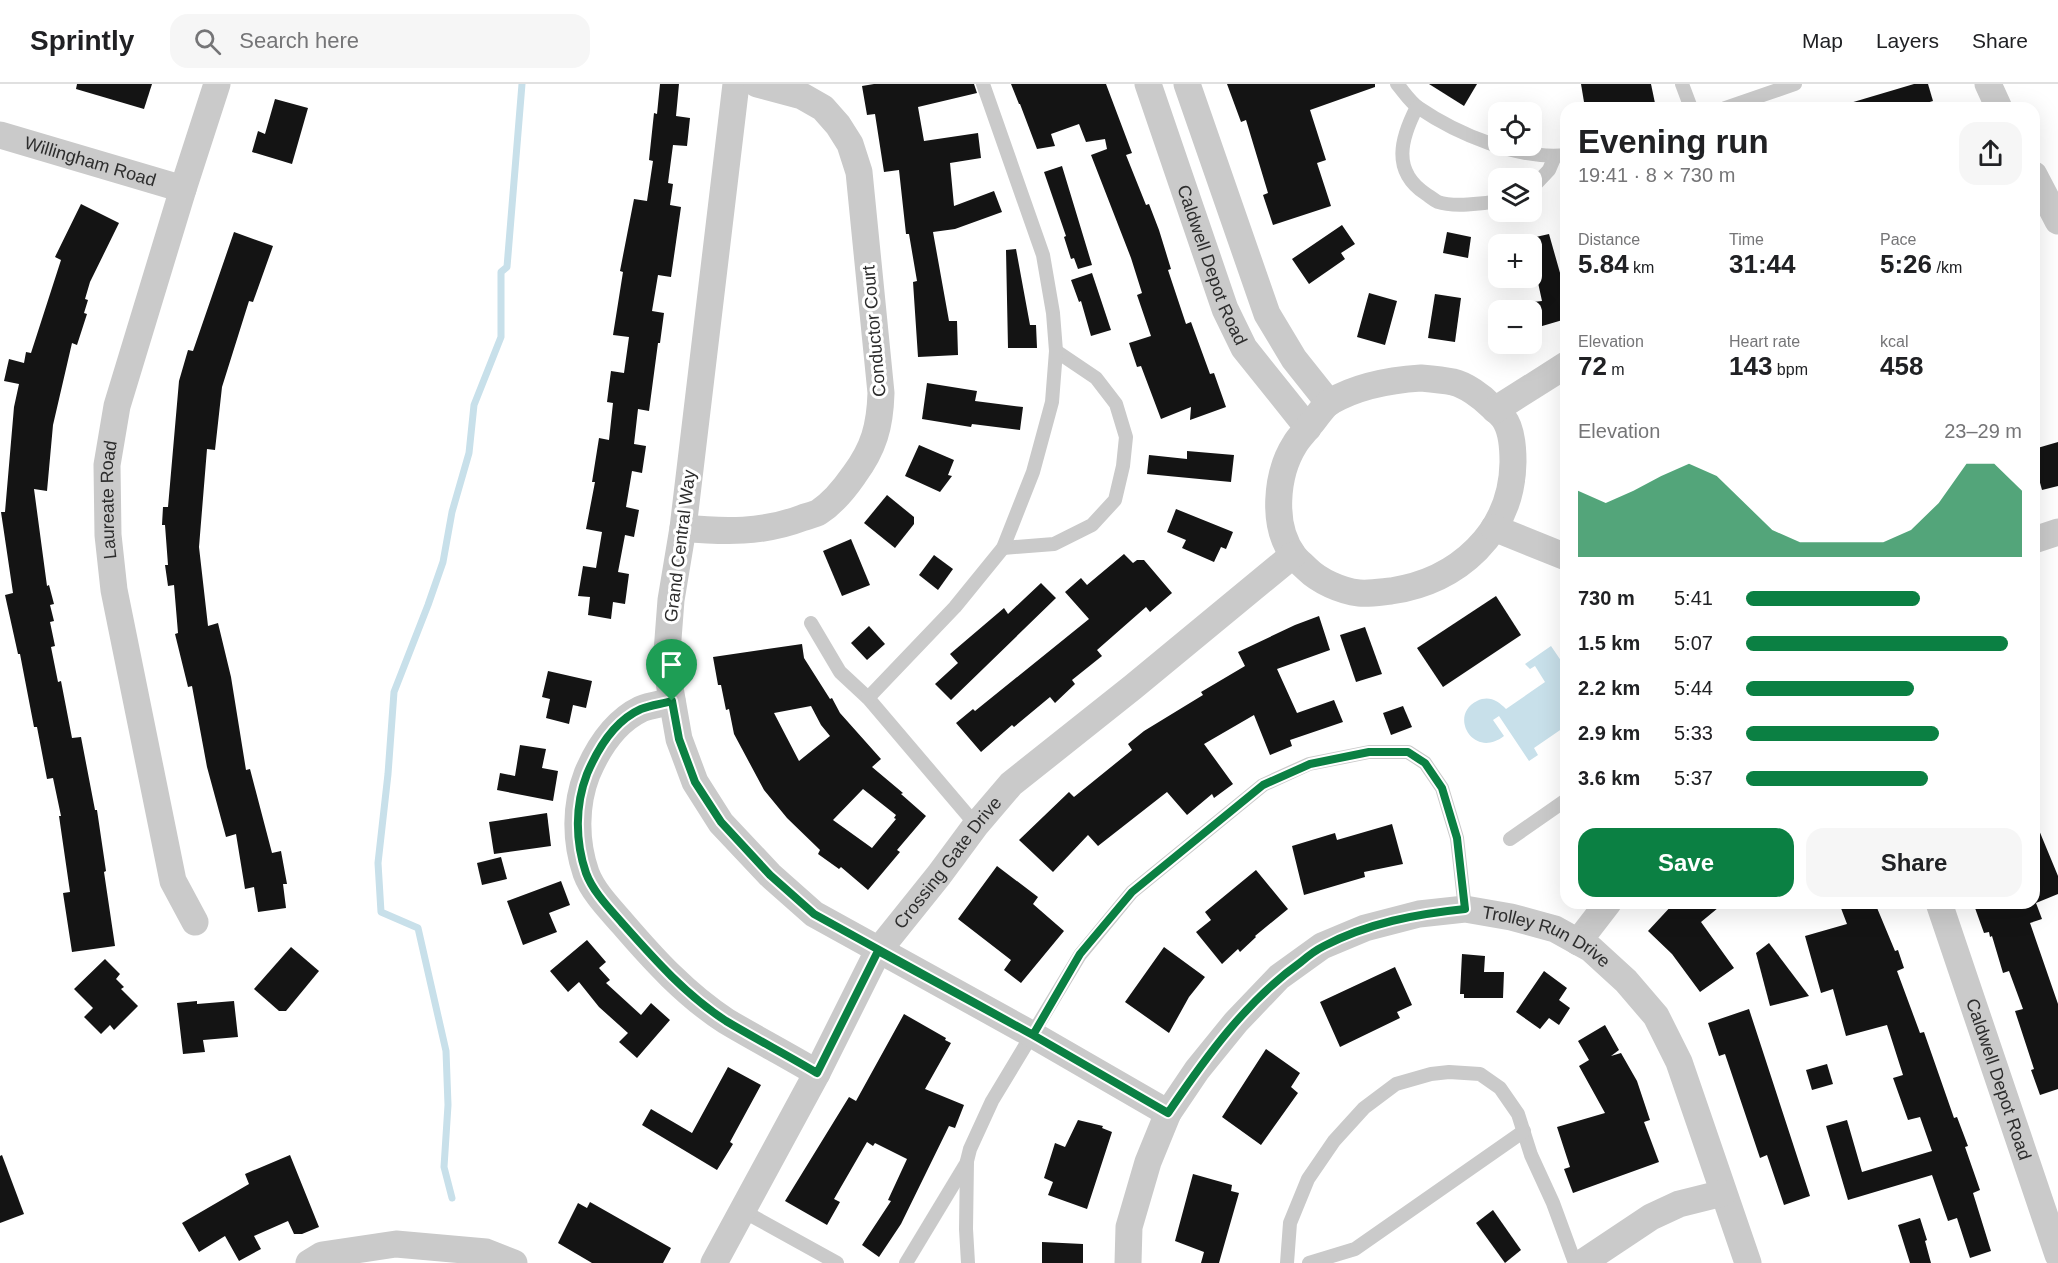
<!DOCTYPE html>
<meta charset="utf-8">
<style>
:root{--surface:#fff;--page:#f6f6f6;--text:#202124;--muted:#757577;--line:#e0e0e0;--accent:#0b8043}
body{margin:0;font-family:Helvetica,sans-serif;background:var(--page);color:var(--text);height:100vh;display:flex;flex-direction:column;font-size:22px;white-space:nowrap}
*{box-sizing:border-box;margin:0}
p{font-size:20px;color:var(--muted)}
.icon{flex:none;width:33px;height:33px;fill:none;stroke:currentColor;stroke-width:2;stroke-linecap:round;stroke-linejoin:round}
.map{position:relative;flex:1;overflow:hidden}
.details{position:absolute;left:1560px;top:18px;width:480px;height:807px;display:flex;flex-direction:column;background:var(--surface);border-radius:18px;box-shadow:0 6px 24px #0002}
.details>*{flex:none}
.controls{position:absolute;left:1488px;top:18px;display:grid;gap:12px}
.controls a{display:grid;place-items:center;width:54px;height:54px;border-radius:12px;background:var(--surface);box-shadow:0 6px 24px #0002;font-size:30px}
.pin{position:absolute;display:grid;place-items:center;width:51px;height:51px;color:#fff;margin:-62px -26px;border-radius:50% 50% 50% 0;rotate:-45deg;box-shadow:0 0 6px #0007}
.pin .icon{rotate:45deg}
.round{display:grid;place-items:center;flex:none;width:63px;height:63px;border-radius:18px;background:var(--page)}
.head{display:flex;align-items:center;justify-content:space-between;height:102px;padding:0 18px}
h1{font-size:33px;font-weight:700;line-height:45px}
.stats{display:grid;grid-template-columns:repeat(3,1fr);gap:9px;height:102px;padding:6px 18px}
.stats div{display:grid;align-content:center}
.stats b{font-size:26px;font-weight:700}
.stats small{font-size:16px;font-weight:400}
.stats p{font-size:16px}
.chart{height:168px;padding:12px 18px}
.chart p{display:flex;justify-content:space-between}
.chart svg{width:100%;height:108px;margin-top:6px;fill:var(--accent);opacity:.7}
.cta{display:flex;gap:12px;margin-top:auto;padding:12px 18px}
.cta a{flex:1;height:69px;border-radius:18px;background:var(--accent);color:#fff;font-size:24px;font-weight:700;line-height:69px;text-align:center}
.cta a+a{background:var(--page);color:var(--text)}
ul{padding:0 18px;list-style:none;font-size:20px}
li{display:grid;grid-template-columns:96px 72px 1fr;align-items:center;height:45px}
li i{height:15px;border-radius:8px;background:var(--accent)}
header{display:flex;align-items:center;gap:36px;box-sizing:border-box;height:84px;padding:0 30px;background:var(--surface);border-bottom:2px solid var(--line)}
header strong{font-size:28px}
nav{display:flex;gap:33px;margin-inline-start:auto;font-size:21px}
.search{width:420px;height:54px;background:var(--page);display:flex;align-items:center;gap:15px;box-sizing:border-box;padding:0 21px;border-radius:18px;color:var(--muted);font-size:22px}
.map>svg:first-child{display:block}
.water{fill:#c8e0ea}
.lines{fill:none;stroke-linecap:round;stroke-linejoin:round}
.stream{stroke:#c8e0ea;stroke-width:7}
.building{fill:#141414;fill-rule:evenodd}
.lane{stroke:#cacaca;stroke-width:14}
.street{stroke:#cacaca;stroke-width:27}
.route-casing{stroke:#fff;stroke-width:12}
.route{stroke:#0b8043;stroke-width:8}
.labels{text-anchor:middle;stroke-width:6;stroke-linejoin:round;paint-order:stroke}
.street-label{font-size:18px;fill:#2d2d2d;stroke:#fff}
</style>
<header>
<strong>Sprintly</strong>
<div class="search"><svg class="icon" aria-label="search" viewBox="0 0 24 24"><circle cx="10" cy="10" r="6"/><path d="M15 15l6 6"/></svg>Search here</div>
<nav><a>Map</a><a>Layers</a><a>Share</a></nav>
</header>
<div class="map">
<svg width="2058" height="1179" viewBox="0 0 2058 1179">
<rect width="100%" height="100%" fill="#fff"/>
<path class="water" d="M1551 562 1566 584V642L1534 664 1538 671 1529 677 1499 632 1493 636 1504 652C1473 676 1448 631 1477 617 1489 611 1498 617 1506 625L1545 598 1535 582 1530 585 1525 580Z"/>
<g class="lines">
<polyline class="stream" points="452,1114 444,1083 448,1021 446,967 418,844 381,828 378,779 388,690 394,608 428,521 443,478 452,428 469,369 474,321 501,253 501,188 507,183 522,0"/>
</g>
<g class="building">
<polygon points="77,0 152,0 144,25 76,5"/>
<polygon points="660,0 679,0 676,32 690,34 687,62 673,61 668,99 673,100 670,121 681,123 671,193 658,191 652,227 664,229 660,259 658,259 649,327 638,325 634,360 646,362 642,389 632,387 626,423 639,426 634,453 625,451 618,488 629,490 625,520 613,518 611,535 588,531 590,513 578,512 583,482 596,484 602,448 586,445 595,398 592,398 599,354 609,356 613,319 607,318 611,287 624,289 629,253 613,251 623,188 620,187 634,115 647,117 653,77 649,76 654,29 657,30"/>
<polygon points="874,0 974,0 977,9 918,23 924,57 978,49 981,74 950,79 954,122 994,107 1002,128 955,145 933,148 949,237 957,237 958,271 918,273 913,198 917,197 909,150 906,150 899,86 884,88 875,30 867,31 862,2"/>
<polygon points="1011,0 1106,0 1132,69 1126,71 1146,121 1149,120 1159,146 1171,185 1168,186 1186,240 1191,238 1210,290 1214,289 1226,323 1190,336 1191,323 1161,335 1141,282 1137,283 1129,259 1151,252 1137,211 1142,209 1131,174 1091,71 1107,65 1105,55 1086,58 1079,40 1051,50 1055,62 1037,65 1020,20 1019,20"/>
<polygon points="1227,0 1375,0 1375,3 1310,26 1326,76 1317,79 1331,122 1273,141 1263,111 1268,109 1246,36 1241,38"/>
<polygon points="1429,0 1477,0 1464,22"/>
<polygon points="1581,0 1651,0 1656,24 1585,24"/>
<polygon points="1914,0 1928,0 1933,17 1910,24 1851,24 1850,19"/>
<polygon points="275,15 308,24 292,80 252,68 258,47 265,50"/>
<polygon points="1062,82 1092,181 1078,185 1074,174 1071,175 1064,153 1066,152 1044,88"/>
<polygon points="81,120 119,139 90,198 85,215 88,216 84,229 87,230 77,261 72,259 53,341 47,407 34,405 47,502 49,501 54,520 50,521 54,537 50,538 55,562 51,563 58,598 61,597 72,654 81,653 95,726 97,726 106,787 104,788 115,862 72,868 63,809 70,808 59,732 61,732 53,694 47,695 37,643 34,643 20,570 18,570 5,511 13,509 1,428 5,428 14,323 19,300 4,297 9,275 24,279 26,268 31,269 61,176 55,173"/>
<polygon points="1342,141 1355,160 1341,169 1345,175 1309,200 1292,175"/>
<polygon points="234,148 273,162 253,218 249,217 222,303 215,366 207,365 199,463 208,542 218,539 231,593 246,686 250,685 272,769 281,767 287,800 283,800 286,824 258,828 254,803 245,805 236,750 226,753 207,683 192,602 188,603 175,550 178,549 174,501 168,502 165,481 168,481 165,441 162,441 163,423 168,423 179,297 188,266 193,267"/>
<polygon points="1447,148 1471,153 1468,174 1443,169"/>
<polygon points="1549,150 1566,210 1566,235 1532,245 1532,226 1498,226 1498,260 1522,260 1522,265 1497,268 1491,223 1542,217 1532,171 1532,160 1529,160 1527,155"/>
<polygon points="1016,165 1030,241 1036,241 1037,264 1008,264 1006,166"/>
<polygon points="1092,189 1111,246 1091,252 1081,217 1079,218 1071,196"/>
<polygon points="1369,209 1397,217 1385,261 1357,253"/>
<polygon points="1435,210 1461,214 1455,258 1428,254"/>
<polygon points="927,299 977,307 975,317 1023,323 1020,346 972,340 971,343 922,335"/>
<polygon points="2058,358 2058,402 2042,406 2034,377 2034,365"/>
<polygon points="919,361 954,376 948,391 952,392 940,408 905,392"/>
<polygon points="1187,367 1234,371 1231,398 1147,390 1149,371 1187,375"/>
<polygon points="887,411 914,433 914,440 895,464 864,439"/>
<polygon points="1176,425 1233,448 1226,465 1221,463 1214,478 1182,464 1186,456 1167,448"/>
<polygon points="851,455 870,501 842,512 823,467"/>
<polygon points="1124,470 1133,479 1137,476 1144,476 1172,509 1150,528 1146,523 1097,566 1102,572 1072,596 1075,600 1055,619 1050,613 1014,643 1012,641 981,668 956,639 973,625 975,627 1089,535 1065,508 1081,494 1087,501"/>
<polygon points="934,471 953,485 938,506 919,491"/>
<polygon points="1041,499 1056,514 951,616 935,600 958,579 950,570 1004,524 1008,530"/>
<polygon points="1496,512 1521,551 1443,603 1417,564"/>
<polygon points="1319,532 1330,566 1277,585 1297,629 1334,616 1343,638 1290,656 1292,662 1270,671 1254,631 1204,660 1233,700 1214,714 1212,710 1187,731 1167,708 1098,762 1088,751 1053,788 1019,756 1069,708 1074,713 1132,666 1128,660 1144,647 1203,611 1201,608 1245,582 1238,568 1295,541"/>
<polygon points="869,542 885,560 867,576 851,559"/>
<polygon points="1365,543 1382,590 1356,598 1340,551"/>
<path d="M802 560 804 574 830 615 832 614 840 629 881 675 872 683 903 709 901 710 926 732 897 766 900 768 868 806 841 783 839 785 818 770 820 766 787 734 764 706 734 650 729 625 726 626 721 601H718L713 573ZM811 622 821 641 830 652 799 677 774 629ZM863 705 896 731 894 734 896 735 872 764 833 736Z"/>
<polygon points="548,587 592,597 586,624 573,621 569,640 546,634 550,615 542,613"/>
<polygon points="1403,622 1412,643 1391,651 1383,629"/>
<polygon points="520,661 546,665 542,684 558,687 553,717 497,706 500,689 515,692"/>
<polygon points="547,729 551,762 494,770 489,738"/>
<polygon points="2034,734 2058,792 2058,810 2036,819 2042,835 2030,839 2058,920 2058,1005 2040,1011 2031,986 2034,985 2015,927 2023,925 2009,887 2003,889 1992,852 1990,853 1989,848 1984,849 1975,824 1990,819 2034,819"/>
<polygon points="1392,740 1403,780 1364,788 1365,793 1304,811 1292,762 1335,749 1337,756"/>
<polygon points="501,773 507,795 482,801 477,779"/>
<polygon points="997,782 1038,813 1033,820 1064,847 1021,899 1004,886 1011,876 958,835"/>
<polygon points="1256,786 1288,825 1255,852 1256,853 1240,868 1238,865 1222,880 1196,848 1211,836 1205,828"/>
<polygon points="561,797 570,821 549,829 557,848 523,861 507,817"/>
<polygon points="1674,819 1724,819 1701,838 1734,884 1700,908 1672,870 1648,847"/>
<polygon points="1839,819 1875,819 1895,867 1898,866 1904,884 1897,887 1920,949 1924,948 1954,1034 1957,1033 1968,1062 1965,1063 1980,1106 1973,1109 1991,1167 1970,1174 1957,1134 1948,1137 1932,1091 1848,1116 1826,1042 1847,1036 1862,1088 1932,1067 1920,1033 1908,1036 1893,994 1903,991 1887,941 1846,952 1833,905 1821,909 1805,852 1847,840"/>
<polygon points="587,856 606,878 599,884 610,896 606,899 641,931 651,919 670,936 637,974 619,958 628,949 599,923 579,898 568,908 550,887"/>
<polygon points="1769,859 1809,912 1770,922 1756,869"/>
<polygon points="291,863 319,887 286,927 279,927 254,905"/>
<polygon points="1164,863 1205,893 1189,913 1169,949 1125,918"/>
<polygon points="1462,870 1485,872 1484,888 1504,888 1503,914 1464,914 1464,910 1460,910"/>
<polygon points="105,875 120,890 116,895 124,903 121,905 138,922 114,946 110,941 101,950 84,933 93,924 74,905"/>
<polygon points="1395,883 1412,921 1397,928 1400,934 1340,963 1320,918"/>
<polygon points="1544,887 1567,904 1559,916 1570,924 1559,941 1549,934 1540,945 1516,928"/>
<polygon points="197,917 197,920 234,917 238,953 203,956 205,968 183,970 177,919"/>
<polygon points="1749,925 1810,1112 1784,1121 1767,1071 1760,1074 1725,970 1719,972 1708,939"/>
<polygon points="904,930 946,954 945,956 951,959 925,1005 964,1021 955,1044 949,1042 901,1140 879,1173 862,1161 891,1117 888,1116 907,1075 875,1059 873,1062 867,1058 834,1115 840,1118 827,1141 785,1117 849,1013 856,1017"/>
<polygon points="1605,941 1619,966 1611,972 1621,969 1637,997 1650,1036 1644,1038 1659,1078 1573,1109 1564,1085 1570,1083 1557,1043 1605,1029 1579,982 1589,976 1578,957"/>
<polygon points="1266,965 1300,989 1291,1003 1298,1009 1261,1061 1222,1033"/>
<polygon points="1827,980 1833,1000 1812,1006 1806,986"/>
<polygon points="728,983 761,1001 730,1058 733,1060 717,1086 642,1041 651,1025 692,1049"/>
<polygon points="1078,1036 1103,1042 1102,1044 1112,1048 1087,1125 1048,1111 1053,1098 1044,1094 1055,1059 1065,1063"/>
<polygon points="2,1071 24,1130 0,1139 0,1072"/>
<polygon points="290,1071 319,1143 302,1150 294,1150 288,1137 254,1152 261,1165 239,1177 225,1152 199,1168 182,1139 249,1100 245,1090"/>
<polygon points="1193,1090 1232,1101 1231,1107 1239,1109 1219,1179 1201,1179 1204,1168 1175,1157"/>
<polygon points="590,1118 671,1164 663,1179 592,1179 558,1159 578,1119 587,1124"/>
<polygon points="1493,1126 1521,1166 1505,1179 1476,1139"/>
<polygon points="1920,1134 1927,1156 1925,1157 1931,1179 1910,1179 1898,1141"/>
<polygon points="1042,1158 1083,1160 1083,1179 1042,1179"/>
</g>
<g class="lines">
<g class="lane">
<path d="M1397 0C1404 8 1410 18 1419 24 1457 50 1519 76 1566 71"/>
<polyline points="1682,0 1691,24"/>
<path d="M1417 23C1401 54 1391 87 1426 110 1429 112 1434 116 1438 118 1452 123 1483 120 1498 117"/>
<polyline points="1725,24 1795,0"/>
<polyline points="1532,104 1549,86 1555,72"/>
<polyline points="1003,464 1054,460 1092,441 1115,416 1123,382 1126,353 1116,320 1096,294 1056,267"/>
<polyline points="811,539 840,588 868,614 976,741"/>
<polyline points="868,614 955,523 1003,464 1033,388 1052,318 1056,267 1053,229 1043,171 983,0"/>
<polyline points="1510,755 1566,716"/>
<polyline points="743,1127 837,1179"/>
<polyline points="906,1179 967,1078"/>
<polyline points="968,1179 966,1145 967,1077 970,1065 992,1017 1080,871 1132,808 1263,701 1309,680 1369,668 1408,668 1425,679 1442,704 1457,754 1465,825"/>
<polyline points="1287,1179 1290,1139 1308,1095 1334,1057 1364,1024 1396,1000 1431,990 1449,988 1480,990 1500,1004 1518,1030 1531,1071 1553,1119 1575,1179"/>
<polyline points="1309,1179 1355,1165 1524,1047"/>
</g>
<g class="street">
<polyline points="736,0 683,444 671,516 666,581 679,655 695,698 721,739 770,791 814,830 1033,951 1168,1029"/>
<path id="s1" d="M1148 0 1225 225 1244 264 1308 344"/>
<polyline points="1187,0 1267,230 1294,275 1329,319"/>
<polyline points="1988,0 1999,24"/>
<path id="s2" d="M0 51 183 105"/>
<polyline points="2034,91 2058,137"/>
<path d="M1421 294C1432 295 1443 296 1453 298 1466 301 1481 312 1491 322 1496 326 1503 332 1506 338 1512 349 1513 366 1513 378 1512 449 1458 497 1391 507 1381 508 1369 510 1359 509 1341 507 1319 497 1307 485 1302 480 1297 476 1294 472 1271 442 1276 390 1295 360 1299 353 1305 348 1309 342 1316 335 1322 323 1330 318 1357 302 1390 296 1421 294Z"/>
<polyline points="1495,326 1566,281"/>
<path d="M683 444C724 448 763 449 802 434 807 432 814 431 819 428 833 419 845 404 854 391 874 364 880 342 881 309L859 88 850 60 838 41 823 24 802 12 757 0"/>
<polyline points="1494,444 1566,473"/>
<polyline points="2034,456 2058,448"/>
<path d="M672 617C662 620 651 621 641 625 614 638 598 664 587 690 575 721 575 757 586 789 593 808 610 825 623 840 654 876 686 911 726 937 756 955 787 971 817 989"/>
<path id="s3" d="M1939 819 2058 1171"/>
<path id="s4" d="M195 838 173 797 114 506 108 451 107 381 117 322 183 105 217 0"/>
<polyline points="1578,858 1608,819"/>
<polyline points="309,1179 322,1171 396,1160 486,1168 514,1179"/>
<path id="s5" d="M714 1179 817 989 878 867 939 791 976 741 1011 700 1133 603 1293 471"/>
<path id="s6" d="M1128 1179 1129 1143 1148 1078 1168 1029 1197 986 1236 938 1279 893 1322 862 1365 844 1419 830 1465 825 1511 833 1555 845 1591 865 1626 897 1656 932 1679 978 1748 1179"/>
<polyline points="1582,1179 1651,1133 1679,1120 1723,1109"/>
</g>
</g>
<g class="lines">
<defs>
<path id="route" d="M672 617 679 655 695 698 721 738 770 791 814 830 1033 951 1168 1029C1206 973 1246 917 1301 878 1308 872 1316 866 1324 862 1368 839 1416 830 1465 825L1457 754 1442 704 1425 679 1408 668H1369L1310 680 1263 701 1132 808 1080 870 1033 951 878 867 817 989C787 971 756 955 726 937 686 911 655 876 623 840 610 825 593 808 586 789 575 757 575 721 587 690 598 664 614 637 641 625 651 621 662 620 672 617"/>
</defs>
<use href="#route" class="route-casing"/>
<use href="#route" class="route"/>
</g>
<g class="labels">
<g class="street-label">
<text dy="6" stroke="none"><textPath href="#s2" startOffset="94">Willingham Road</textPath></text>
<text dy="6" stroke="none"><textPath href="#s1" startOffset="192">Caldwell Depot Road</textPath></text>
<text transform="translate(874 247) rotate(-95)" y="6">Conductor Court</text>
<text dy="6" stroke="none"><textPath href="#s4" startOffset="434">Laureate Road</textPath></text>
<text transform="translate(680 462) rotate(-83)" y="6">Grand Central Way</text>
<text dy="6" stroke="none"><textPath href="#s5" startOffset="465">Crossing Gate Drive</textPath></text>
<text dy="6" stroke="none"><textPath href="#s6" startOffset="621">Trolley Run Drive</textPath></text>
<text dy="6" stroke="none"><textPath href="#s3" startOffset="186">Caldwell Depot Road</textPath></text>
</g>
</g>
</svg>
<div class="controls">
<a><svg class="icon" aria-label="locate" viewBox="0 0 24 24"><circle cx="12" cy="12" r="6"/><path d="M12 2v4M12 18v4M2 12h4M18 12h4"/></svg></a>
<a><svg class="icon" aria-label="layers" viewBox="0 0 24 24"><path d="M12 4l9 5-9 5-9-5zM3 14l9 5 9-5"/></svg></a>
<a>+</a>
<a>−</a>
</div>
<div class="pin" style="left:672px;top:617px;background:#1e9e55"><svg class="icon" aria-label="arrive" viewBox="0 0 24 24"><path d="M6 21V4h12l-3 4 3 4H6"/></svg></div>
<section class="details">
<div class="head"><div><h1>Evening run</h1><p>19:41 · 8 × 730 m</p></div><a class="round"><svg class="icon" aria-label="share" viewBox="0 0 24 24"><path d="M12 15V3M7 8l5-5 5 5M5 13v7h14v-7"/></svg></a></div>
<div class="stats">
<div><p>Distance</p><b>5.84<small> km</small></b></div>
<div><p>Time</p><b>31:44</b></div>
<div><p>Pace</p><b>5:26<small> /km</small></b></div>
</div>
<div class="stats">
<div><p>Elevation</p><b>72<small> m</small></b></div>
<div><p>Heart rate</p><b>143<small> bpm</small></b></div>
<div><p>kcal</p><b>458</b></div>
</div>
<div class="chart"><p><span>Elevation</span>23–29 m</p>
<svg viewBox="0 0 160 44" preserveAspectRatio="none"><path d="M0 44V17L10 22L20 17L30 11L40 6L50 11L60 22L70 33L80 38L90 38L100 38L110 38L120 33L130 22L140 6L150 6L160 17V44z"/></svg>
</div>
<ul>
<li><b>730 m</b>5:41<i style="width:63%"></i></li>
<li><b>1.5 km</b>5:07<i style="width:95%"></i></li>
<li><b>2.2 km</b>5:44<i style="width:61%"></i></li>
<li><b>2.9 km</b>5:33<i style="width:70%"></i></li>
<li><b>3.6 km</b>5:37<i style="width:66%"></i></li>
</ul>
<div class="cta"><a>Save</a><a>Share</a></div>
</section>
</div>
